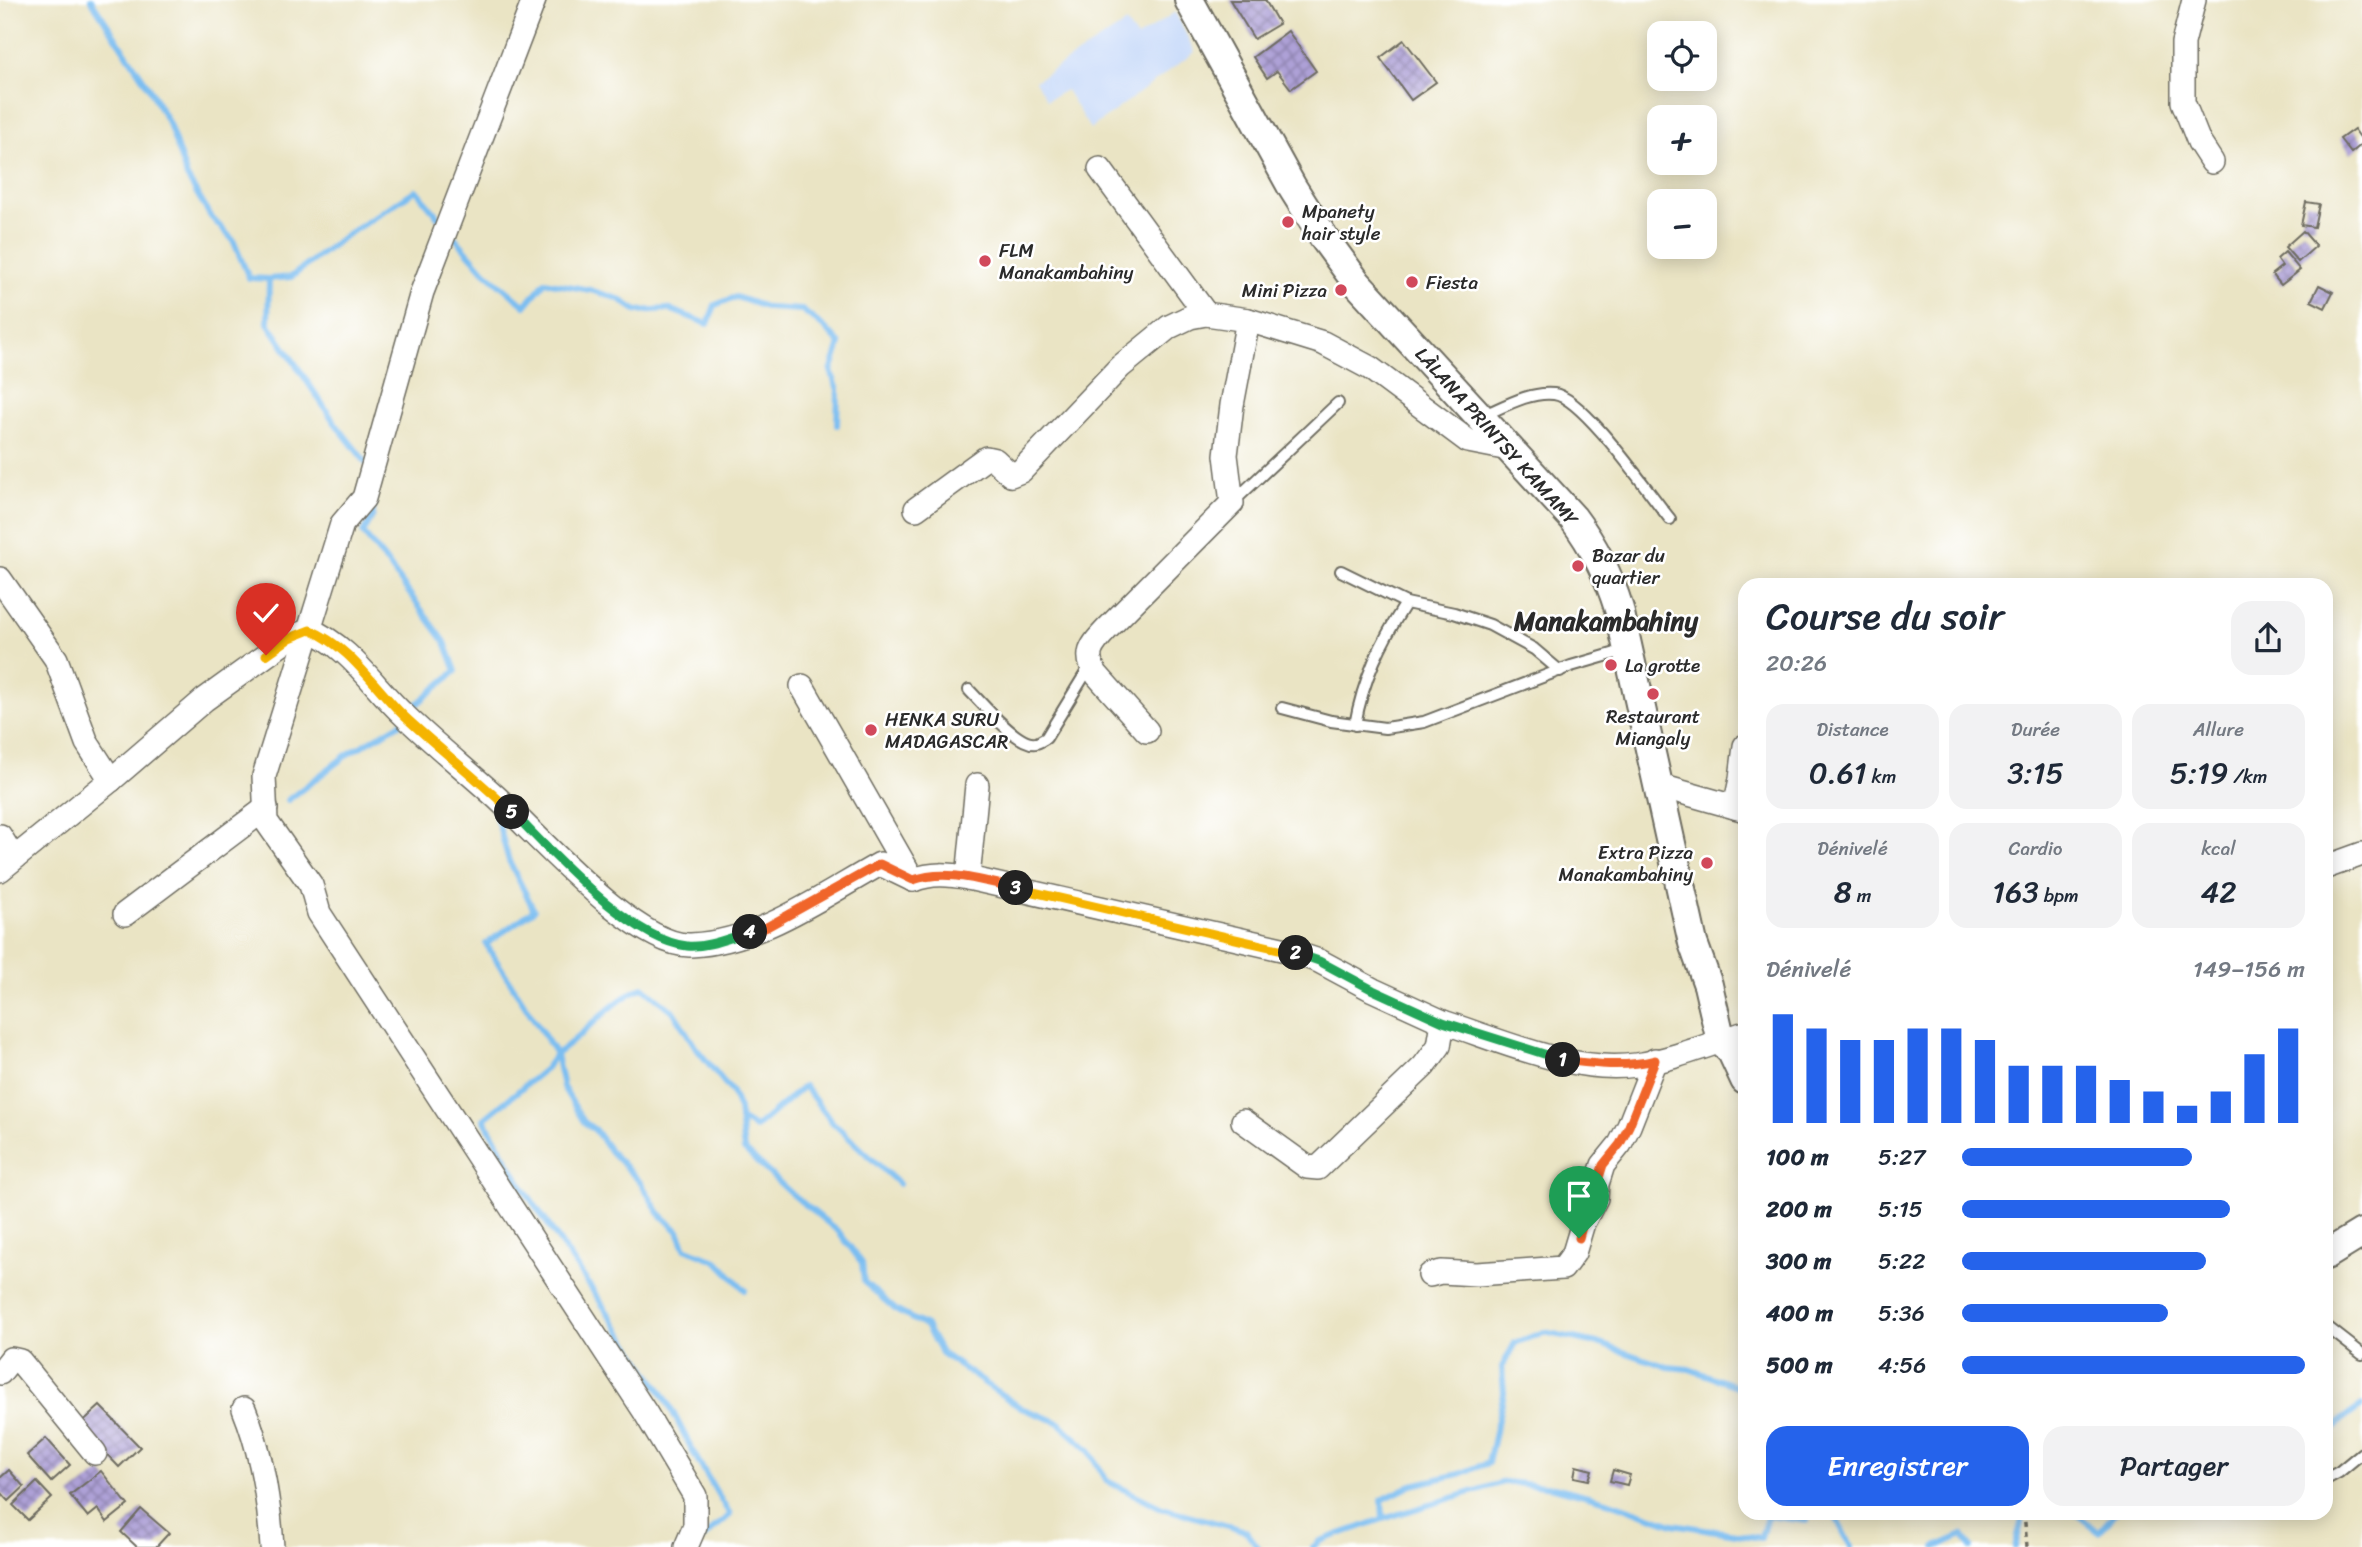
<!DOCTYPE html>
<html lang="fr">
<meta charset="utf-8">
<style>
:root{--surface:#fff;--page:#f2f2f3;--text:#1f2937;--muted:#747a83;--accent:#2563eb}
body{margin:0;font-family:Sriracha,sans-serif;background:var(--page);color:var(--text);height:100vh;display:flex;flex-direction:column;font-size:26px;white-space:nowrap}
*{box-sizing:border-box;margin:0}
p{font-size:23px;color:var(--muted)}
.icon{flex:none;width:38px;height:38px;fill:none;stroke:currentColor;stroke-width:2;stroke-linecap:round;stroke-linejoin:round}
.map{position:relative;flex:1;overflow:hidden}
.sheet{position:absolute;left:1738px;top:578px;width:595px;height:942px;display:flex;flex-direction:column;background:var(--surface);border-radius:21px;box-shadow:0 4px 18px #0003}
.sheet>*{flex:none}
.controls{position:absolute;left:1647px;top:21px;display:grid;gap:14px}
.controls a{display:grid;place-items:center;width:70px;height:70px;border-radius:14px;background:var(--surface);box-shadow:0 4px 18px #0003;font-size:35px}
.pin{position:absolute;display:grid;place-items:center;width:60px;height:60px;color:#fff;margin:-72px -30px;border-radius:50% 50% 50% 0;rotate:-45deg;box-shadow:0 0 7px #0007}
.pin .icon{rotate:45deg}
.km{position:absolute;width:35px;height:35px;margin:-18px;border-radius:50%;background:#222;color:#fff;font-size:19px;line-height:35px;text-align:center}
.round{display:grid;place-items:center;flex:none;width:74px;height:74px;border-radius:21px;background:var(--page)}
.summary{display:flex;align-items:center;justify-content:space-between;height:119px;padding:0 28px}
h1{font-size:38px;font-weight:600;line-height:52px}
.stats{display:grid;grid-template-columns:repeat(3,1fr);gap:10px;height:119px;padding:7px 28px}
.stats div{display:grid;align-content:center;border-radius:18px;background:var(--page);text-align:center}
.stats b{font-size:30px;font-weight:600}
.stats small{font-size:19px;font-weight:400}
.stats p{font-size:19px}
.chart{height:196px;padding:14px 28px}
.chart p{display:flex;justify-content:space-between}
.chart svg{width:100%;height:126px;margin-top:7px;stroke:var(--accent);stroke-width:6}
.cta{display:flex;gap:14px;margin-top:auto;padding:14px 28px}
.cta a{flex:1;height:80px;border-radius:21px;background:var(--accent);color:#fff;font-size:28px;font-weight:600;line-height:80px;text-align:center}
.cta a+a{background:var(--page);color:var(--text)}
ul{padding:0 28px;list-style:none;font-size:23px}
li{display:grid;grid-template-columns:112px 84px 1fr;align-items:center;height:52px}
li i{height:18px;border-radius:9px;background:var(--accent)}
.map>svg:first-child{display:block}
.built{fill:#cadcf9}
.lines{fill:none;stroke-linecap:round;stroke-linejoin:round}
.stream{stroke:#7cbef1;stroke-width:6}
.building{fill:url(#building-cross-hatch)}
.service-casing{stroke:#6e6c61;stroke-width:14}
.minor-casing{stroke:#6e6c61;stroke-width:26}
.tertiary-casing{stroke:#6e6c61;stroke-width:32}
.path{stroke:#6e6c61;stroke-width:3.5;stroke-dasharray:5 5;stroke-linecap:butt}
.service{stroke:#fff;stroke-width:10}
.minor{stroke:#fff;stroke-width:23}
.tertiary{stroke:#fff;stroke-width:28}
.split-1-casing{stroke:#fff;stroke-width:14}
.split-2-casing{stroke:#fff;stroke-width:14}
.split-3-casing{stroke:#fff;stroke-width:14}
.split-4-casing{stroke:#fff;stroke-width:14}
.split-5-casing{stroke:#fff;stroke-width:14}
.split-6-casing{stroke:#fff;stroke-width:14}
.split-1{stroke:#f0652b;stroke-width:9}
.split-2{stroke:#22a559;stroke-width:9}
.split-3{stroke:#f5b400;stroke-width:9}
.split-4{stroke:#f0652b;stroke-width:9}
.split-5{stroke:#22a559;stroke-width:9}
.split-6{stroke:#f5b400;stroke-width:9}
.poi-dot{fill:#d1495b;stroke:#fff;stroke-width:2.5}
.labels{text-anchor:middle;stroke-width:5;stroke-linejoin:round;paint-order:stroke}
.poi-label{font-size:19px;fill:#2b2b2b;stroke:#fff;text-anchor:start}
.street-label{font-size:19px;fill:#2b2b2b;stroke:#fff}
.district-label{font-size:26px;font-weight:bold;fill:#2b2b2b;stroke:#fff}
</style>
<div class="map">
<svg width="2362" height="1547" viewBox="0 0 2362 1547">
<defs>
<pattern id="building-cross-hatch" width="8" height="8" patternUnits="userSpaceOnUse" patternTransform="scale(1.75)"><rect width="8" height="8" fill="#aea1d7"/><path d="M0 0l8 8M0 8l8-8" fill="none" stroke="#8e83af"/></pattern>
</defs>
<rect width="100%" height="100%" fill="#fff"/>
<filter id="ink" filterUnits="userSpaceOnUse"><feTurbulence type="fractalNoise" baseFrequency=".0143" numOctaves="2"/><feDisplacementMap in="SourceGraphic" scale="14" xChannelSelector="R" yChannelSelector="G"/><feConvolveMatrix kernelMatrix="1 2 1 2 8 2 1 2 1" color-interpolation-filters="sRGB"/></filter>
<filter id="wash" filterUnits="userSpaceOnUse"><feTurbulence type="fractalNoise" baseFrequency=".00686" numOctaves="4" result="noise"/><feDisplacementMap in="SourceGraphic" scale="28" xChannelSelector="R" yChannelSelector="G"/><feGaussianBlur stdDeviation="1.57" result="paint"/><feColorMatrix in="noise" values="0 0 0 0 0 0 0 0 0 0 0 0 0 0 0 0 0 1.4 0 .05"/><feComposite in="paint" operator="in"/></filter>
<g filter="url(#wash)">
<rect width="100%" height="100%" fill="#eae4c4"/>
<polygon class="built" points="1175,12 1195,52 1090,129 1066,90 1047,100 1035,81 1126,23 1137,38"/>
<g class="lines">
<g class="stream">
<polyline points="91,0 148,86 169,124 187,177 211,217 233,240 249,278 269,279 268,323 335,423 367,464"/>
<polyline points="450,232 484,271 525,306 545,282 590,290 619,299 637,311 669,309 708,324 715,305 736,297 768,308 802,310 825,328 840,344 831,371 838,390 837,425"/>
<polyline points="269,279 291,277 342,238 416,190 444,224"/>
<polyline points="373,497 373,515 363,533 385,560 445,642 456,671 417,704 410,713"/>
<polyline points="288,800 348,754 403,722"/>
<path d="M493 805 509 861 534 910 486 944 556 1054C587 1033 609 1002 643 987L673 1011 696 1048 732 1092 739 1109 744 1150 792 1194 839 1232 862 1263 864 1282 897 1311 926 1326 941 1353 1021 1408 1058 1422 1088 1449 1107 1481 1162 1508 1246 1531 1258 1547"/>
<polyline points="556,1054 545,1069 484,1119 522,1186 665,1397 697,1459 730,1515 696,1544"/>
<polyline points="556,1054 563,1087 584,1122 595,1130 611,1152 641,1183 659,1213 678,1231 685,1248 717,1261 745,1290"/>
<polyline points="740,1119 755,1128 804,1086 832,1122 899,1184"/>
<polyline points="2326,1437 2343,1419 2362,1406"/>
<polyline points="1833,1512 1851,1547"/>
<polyline points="2074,1512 2099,1532 2116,1512"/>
<polyline points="1383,1519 1504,1482 1554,1487 1607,1501 1673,1524 1761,1538 1767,1516 1806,1521 1811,1512"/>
<polyline points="1313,1547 1320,1541 1383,1519 1382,1500 1412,1485 1459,1474 1488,1463 1504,1393 1502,1367 1515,1343 1544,1332 1597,1343 1668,1367 1689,1369 1745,1389"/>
<polyline points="1936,1547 1963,1535 1971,1547"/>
<polyline points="2015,1547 2024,1512"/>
</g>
</g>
<g id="blocks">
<g class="building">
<polygon points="1230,0 1265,0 1279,24 1254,39"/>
<polygon points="1288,31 1316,71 1291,89 1277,71 1267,78 1253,57"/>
<polygon points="1404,40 1436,82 1411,100 1380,58"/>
<polygon points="2354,129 2362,140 2362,144 2351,153 2340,139"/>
<polygon points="2306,202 2319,204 2314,227 2301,225"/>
<polygon points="2303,231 2316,246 2298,262 2285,247"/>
<polygon points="2285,252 2300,270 2281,285 2272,274 2282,266 2277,259"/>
<polygon points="2319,285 2333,292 2325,308 2311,301"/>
<polygon points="100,1406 140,1447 119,1467 79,1425"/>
<polygon points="46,1438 70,1465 51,1482 27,1455"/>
<polygon points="1576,1466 1592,1470 1589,1480 1574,1477"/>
<polygon points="9,1470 24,1487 9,1501 0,1491 0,1478"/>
<polygon points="1613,1470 1630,1475 1627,1485 1610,1481"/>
<polygon points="101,1471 128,1505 107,1522 98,1509 88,1517 70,1495"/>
<polygon points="37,1482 52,1498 28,1520 13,1505"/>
<polygon points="141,1509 169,1533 156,1547 137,1547 121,1532"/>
</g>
</g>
</g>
<g filter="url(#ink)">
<use href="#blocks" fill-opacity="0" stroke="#6e6c61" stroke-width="2"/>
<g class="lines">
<defs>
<g id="service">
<path d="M1482 416C1503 407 1530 391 1554 394 1583 397 1649 493 1670 519"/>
<polyline points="1234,501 1338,403"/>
<polyline points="1341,571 1406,603 1454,613 1490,625 1534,649 1560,671"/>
<path d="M969 690C982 703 1018 747 1036 743 1038 743 1044 739 1046 738L1090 666"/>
<polyline points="1282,708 1331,721 1385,728 1424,722 1571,666 1626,650"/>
<path d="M1355 725C1363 679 1381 642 1406 603"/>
<polyline points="2326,1326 2362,1354"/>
<polyline points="2326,1479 2339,1472 2362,1453"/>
</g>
<g id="minor">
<polyline points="534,0 422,292 364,498 342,524 264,776 266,821 311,885 319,913 645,1412 695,1496 695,1526 686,1547"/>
<polyline points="2194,0 2183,43 2183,102 2199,142 2212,162"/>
<polyline points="1100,169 1206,314"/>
<polyline points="916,509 986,458 995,460 1011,475 1021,471 1120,367 1169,327 1190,317 1206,314 1248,320 1323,343 1370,368 1468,441 1509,449"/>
<polyline points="0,579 56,659 87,743 111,780"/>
<polyline points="802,686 913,880"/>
<path d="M1147 731 1097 675C1083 655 1091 646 1106 630L1232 503 1226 455 1232 405 1248 320"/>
<polyline points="1657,785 1745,810"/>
<polyline points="1735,807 1741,779 1745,746"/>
<polyline points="0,836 13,857"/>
<polyline points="2326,867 2362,854"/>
<path d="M0 870 111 780 204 700 290 638 310 630C350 647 373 686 404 715 433 743 465 769 495 796 536 833 636 948 691 945 760 942 822 896 880 864L913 880C932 873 948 874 968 878L977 785"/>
<polyline points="968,878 1286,950 1319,961 1373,990 1443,1022 1439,1046 1424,1066 1318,1168 1307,1167 1243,1121"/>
<polyline points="125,914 266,808"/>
<path d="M1443 1022C1502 1041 1574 1074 1636 1065 1671 1060 1711 1044 1745 1033"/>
<polyline points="1430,1275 1441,1272 1477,1274 1563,1268 1574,1253 1583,1223 1596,1198 1597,1184 1603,1165 1620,1144 1629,1126 1655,1060"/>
<polyline points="0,1373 11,1359 20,1361 95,1453"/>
<path d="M244 1409C262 1453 269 1500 272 1547"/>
</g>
<g id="tertiary">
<path d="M1189 0 1292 187 1324 238 1357 283 1573 518C1594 546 1609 576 1619 609L1693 943 1708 985 1721 1041 1732 1052 1745 1080"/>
<polyline points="2326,1255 2362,1233"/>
</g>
</defs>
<use href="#service" class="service-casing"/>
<use href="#minor" class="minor-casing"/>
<use href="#tertiary" class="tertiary-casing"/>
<polyline class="path" points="2024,1512 2027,1547"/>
<use href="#service" class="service"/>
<use href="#minor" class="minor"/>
<use href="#tertiary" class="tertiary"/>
</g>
</g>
<g class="lines" filter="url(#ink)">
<defs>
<path id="split-1" d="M1563 1060C1594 1064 1624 1068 1655 1060L1629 1126 1620 1144 1603 1165 1597 1184 1596 1198 1583 1223 1579 1238"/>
<polyline id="split-2" points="1296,953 1319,961 1373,990 1443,1022 1563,1060"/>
<polyline id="split-3" points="1016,888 1296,953"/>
<path id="split-4" d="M750 932 765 928 880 864 913 880C947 868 982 881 1016 888"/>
<path id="split-5" d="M512 812C552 852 630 940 687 946 707 948 731 937 750 932"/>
<path id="split-6" d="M266 655 290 638 310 630C351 647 373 686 404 716 439 749 477 778 512 812"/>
</defs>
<use href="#split-1" class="split-1-casing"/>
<use href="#split-2" class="split-2-casing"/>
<use href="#split-3" class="split-3-casing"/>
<use href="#split-4" class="split-4-casing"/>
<use href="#split-5" class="split-5-casing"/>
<use href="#split-6" class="split-6-casing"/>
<use href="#split-1" class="split-1"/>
<use href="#split-2" class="split-2"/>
<use href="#split-3" class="split-3"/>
<use href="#split-4" class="split-4"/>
<use href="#split-5" class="split-5"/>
<use href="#split-6" class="split-6"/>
</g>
<g class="poi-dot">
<circle cx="1288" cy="222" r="7"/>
<circle cx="985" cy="261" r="7"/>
<circle cx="1412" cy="282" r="7"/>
<circle cx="1341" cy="290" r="7"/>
<circle cx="1578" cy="566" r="7"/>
<circle cx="1611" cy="665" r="7"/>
<circle cx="1653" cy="694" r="7"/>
<circle cx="871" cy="730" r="7"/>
<circle cx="1707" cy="863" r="7"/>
</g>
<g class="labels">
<g class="poi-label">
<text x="1302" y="218">Mpanety<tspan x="1302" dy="22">hair style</tspan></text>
<text x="999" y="257">FLM<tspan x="999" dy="22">Manakambahiny</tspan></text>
<text x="1426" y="289">Fiesta</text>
<text x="1327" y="297" text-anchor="end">Mini Pizza</text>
<text x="1592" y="562">Bazar du<tspan x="1592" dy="22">quartier</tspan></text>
<text x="1625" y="672">La grotte</text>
<text x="1653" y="723" text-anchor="middle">Restaurant<tspan x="1653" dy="22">Miangaly</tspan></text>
<text x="885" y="726">HENKA SURU<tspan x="885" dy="22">MADAGASCAR</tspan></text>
<text x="1693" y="859" text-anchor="end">Extra Pizza<tspan x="1693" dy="22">Manakambahiny</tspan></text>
</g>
<g class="street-label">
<text transform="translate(1497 436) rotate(48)" y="7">LÀLANA PRINTSY KAMAMY</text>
</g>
<g class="district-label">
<text x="1606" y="630">Manakambahiny</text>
</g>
</g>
</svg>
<div class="controls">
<a><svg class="icon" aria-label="locate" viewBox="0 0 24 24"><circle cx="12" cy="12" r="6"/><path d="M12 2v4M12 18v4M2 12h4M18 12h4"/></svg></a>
<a>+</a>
<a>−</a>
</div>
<div class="pin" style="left:1579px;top:1238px;background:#1e9e55"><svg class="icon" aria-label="arrive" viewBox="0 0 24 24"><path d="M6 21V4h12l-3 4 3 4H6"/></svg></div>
<div class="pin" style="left:266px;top:655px;background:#d93025"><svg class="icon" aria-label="check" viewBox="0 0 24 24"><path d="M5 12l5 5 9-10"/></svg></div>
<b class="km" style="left:1563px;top:1060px">1</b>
<b class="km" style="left:1296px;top:953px">2</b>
<b class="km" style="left:1016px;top:888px">3</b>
<b class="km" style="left:750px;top:932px">4</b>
<b class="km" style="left:512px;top:812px">5</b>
<section class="sheet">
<div class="summary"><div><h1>Course du soir</h1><p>20:26</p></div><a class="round"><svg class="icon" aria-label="share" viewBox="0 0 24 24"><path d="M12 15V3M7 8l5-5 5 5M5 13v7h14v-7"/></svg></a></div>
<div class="stats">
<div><p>Distance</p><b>0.61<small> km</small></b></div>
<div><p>Durée</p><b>3:15</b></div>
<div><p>Allure</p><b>5:19<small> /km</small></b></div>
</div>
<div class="stats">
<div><p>Dénivelé</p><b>8<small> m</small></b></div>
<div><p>Cardio</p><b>163<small> bpm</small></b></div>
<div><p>kcal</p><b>42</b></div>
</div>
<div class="chart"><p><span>Dénivelé</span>149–156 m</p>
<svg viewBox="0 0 160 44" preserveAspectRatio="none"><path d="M5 44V6M15 44V11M25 44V15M35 44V15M45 44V11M55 44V11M65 44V15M75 44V24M85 44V24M95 44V24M105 44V29M115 44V33M125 44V38M135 44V33M145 44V20M155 44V11"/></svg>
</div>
<ul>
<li><b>100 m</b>5:27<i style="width:67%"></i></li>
<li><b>200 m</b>5:15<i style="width:78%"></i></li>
<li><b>300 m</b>5:22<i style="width:71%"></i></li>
<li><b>400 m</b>5:36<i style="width:60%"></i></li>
<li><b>500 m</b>4:56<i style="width:100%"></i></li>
</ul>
<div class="cta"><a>Enregistrer</a><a>Partager</a></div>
</section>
</div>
